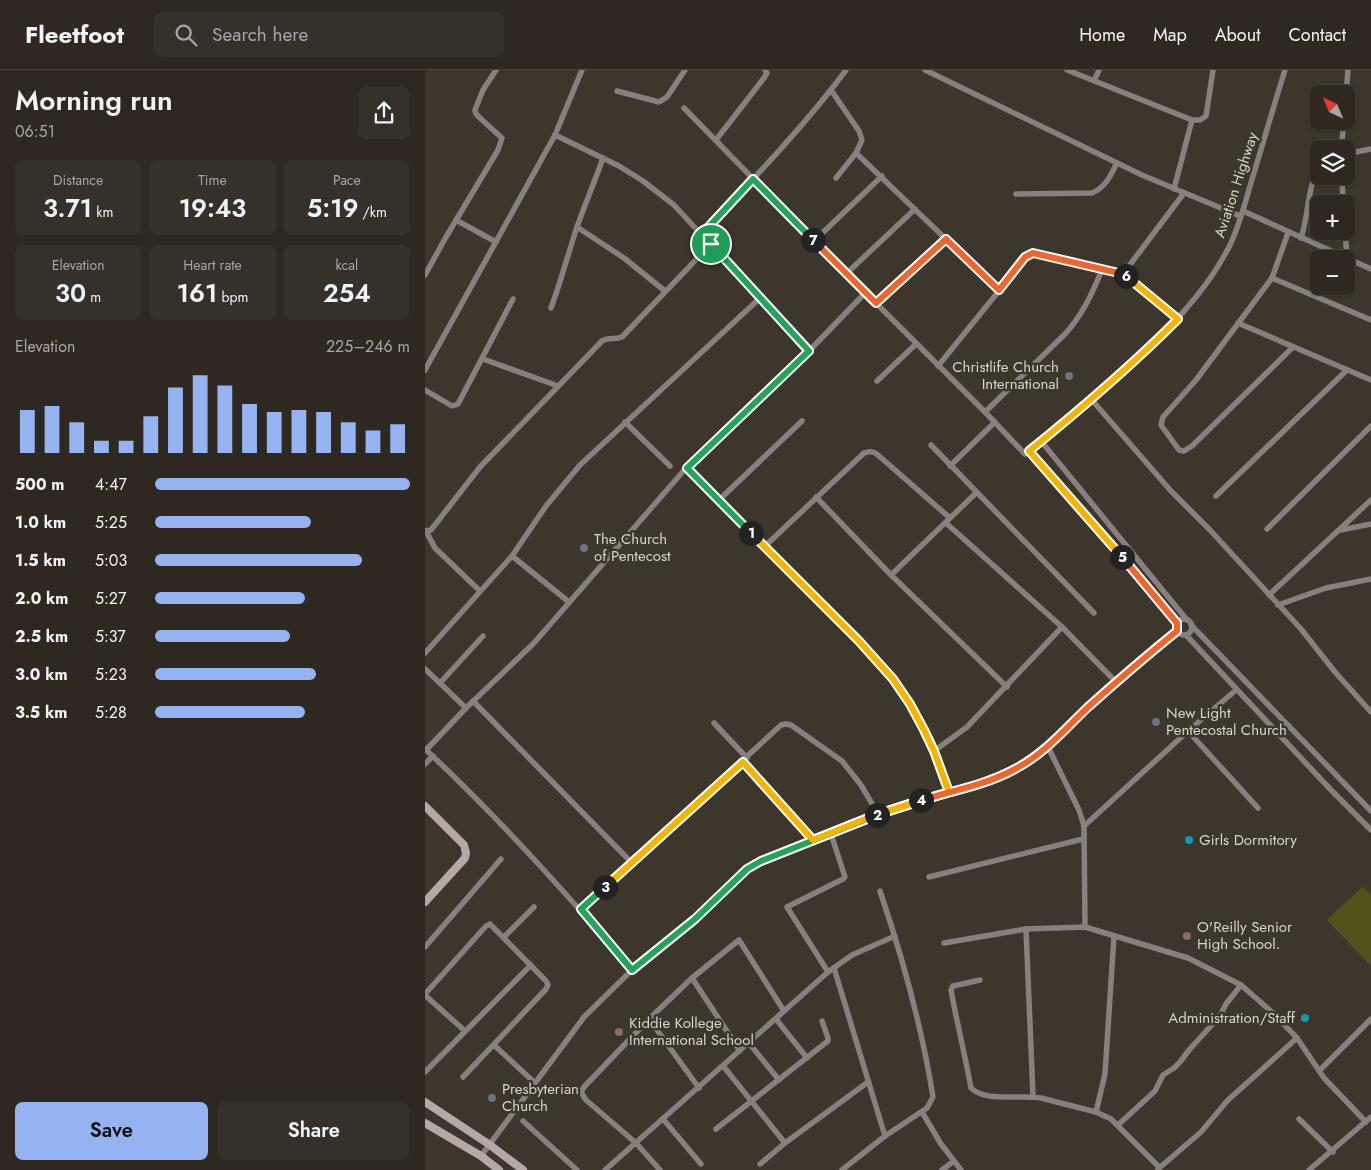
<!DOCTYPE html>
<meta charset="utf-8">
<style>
:root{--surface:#2e2821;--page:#36302a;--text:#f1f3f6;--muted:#a7a6a5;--line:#49443f;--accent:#95b2f1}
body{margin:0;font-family:Jost,sans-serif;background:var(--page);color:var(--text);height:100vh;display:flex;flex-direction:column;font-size:19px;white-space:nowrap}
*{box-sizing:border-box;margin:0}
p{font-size:16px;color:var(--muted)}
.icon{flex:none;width:28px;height:28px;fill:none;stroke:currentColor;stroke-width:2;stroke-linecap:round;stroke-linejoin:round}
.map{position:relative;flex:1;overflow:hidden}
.side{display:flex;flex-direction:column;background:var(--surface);width:425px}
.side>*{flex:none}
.needle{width:32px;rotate:316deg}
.tools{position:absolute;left:885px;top:15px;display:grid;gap:10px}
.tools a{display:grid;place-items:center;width:45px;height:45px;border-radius:8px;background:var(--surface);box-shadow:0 1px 4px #0004,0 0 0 1px var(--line);font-size:25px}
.pin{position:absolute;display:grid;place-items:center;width:42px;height:42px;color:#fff;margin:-21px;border:2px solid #fff;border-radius:50%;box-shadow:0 1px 5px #0007}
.km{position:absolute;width:25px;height:25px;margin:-12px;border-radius:50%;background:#222;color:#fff;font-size:14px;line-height:25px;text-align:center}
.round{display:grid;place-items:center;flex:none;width:52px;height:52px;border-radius:8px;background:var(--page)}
.head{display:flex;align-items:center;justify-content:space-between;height:85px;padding:0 15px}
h1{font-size:28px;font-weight:600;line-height:38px}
.stats{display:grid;grid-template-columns:repeat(3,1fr);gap:8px;height:85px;padding:5px 15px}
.stats div{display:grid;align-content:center;border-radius:8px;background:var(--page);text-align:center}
.stats b{font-size:25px;font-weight:600}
.stats small{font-size:14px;font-weight:400}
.stats p{font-size:14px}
.chart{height:140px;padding:10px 15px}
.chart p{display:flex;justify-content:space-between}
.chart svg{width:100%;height:90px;margin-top:5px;stroke:var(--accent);stroke-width:6}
.action{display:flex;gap:10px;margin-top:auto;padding:10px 15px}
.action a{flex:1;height:58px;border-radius:8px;background:var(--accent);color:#111;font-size:20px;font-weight:600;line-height:58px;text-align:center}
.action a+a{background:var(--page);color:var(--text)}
ul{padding:0 15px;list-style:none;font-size:16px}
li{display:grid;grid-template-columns:80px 60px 1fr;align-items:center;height:38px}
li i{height:12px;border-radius:6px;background:var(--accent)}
header{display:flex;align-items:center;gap:30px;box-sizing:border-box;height:70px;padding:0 25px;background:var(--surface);border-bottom:1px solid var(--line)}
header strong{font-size:24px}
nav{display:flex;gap:28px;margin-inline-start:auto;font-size:18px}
.search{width:350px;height:45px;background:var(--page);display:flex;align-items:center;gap:12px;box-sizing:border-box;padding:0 18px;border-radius:8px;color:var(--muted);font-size:19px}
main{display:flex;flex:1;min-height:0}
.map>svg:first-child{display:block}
.green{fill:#505219}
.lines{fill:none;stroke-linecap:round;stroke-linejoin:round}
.street{stroke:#87807e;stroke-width:5.5}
.secondary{stroke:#b4a9a6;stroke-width:8}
.split-1-casing{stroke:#fff;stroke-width:10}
.split-2-casing{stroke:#fff;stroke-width:10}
.split-3-casing{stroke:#fff;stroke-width:10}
.split-4-casing{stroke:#fff;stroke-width:10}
.split-5-casing{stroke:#fff;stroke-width:10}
.split-6-casing{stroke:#fff;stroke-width:10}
.split-7-casing{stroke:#fff;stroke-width:10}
.split-8-casing{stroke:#fff;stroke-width:10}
.split-1{stroke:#22a559;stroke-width:6}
.split-2{stroke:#f5b400;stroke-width:6}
.split-3{stroke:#22a559;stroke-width:6}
.split-4{stroke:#f5b400;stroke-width:6}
.split-5{stroke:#f0652b;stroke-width:6}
.split-6{stroke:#f5b400;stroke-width:6}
.split-7{stroke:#f0652b;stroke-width:6}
.split-8{stroke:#22a559;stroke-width:6}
.worship-dot{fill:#6b7280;stroke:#3d362c;stroke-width:2}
.culture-dot{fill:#0f9aa8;stroke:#3d362c;stroke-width:2}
.education-dot{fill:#8d6e63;stroke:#3d362c;stroke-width:2}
.labels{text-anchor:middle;stroke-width:5;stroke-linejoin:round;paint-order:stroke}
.street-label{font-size:15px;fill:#d6d2cc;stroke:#3d362c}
.poi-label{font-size:15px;fill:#d6d2cc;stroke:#3d362c;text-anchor:start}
</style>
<header>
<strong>Fleetfoot</strong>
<div class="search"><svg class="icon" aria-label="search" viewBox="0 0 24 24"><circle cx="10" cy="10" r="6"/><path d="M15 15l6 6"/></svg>Search here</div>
<nav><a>Home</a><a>Map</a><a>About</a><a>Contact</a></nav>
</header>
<main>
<section class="side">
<div class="head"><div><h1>Morning run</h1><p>06:51</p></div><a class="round"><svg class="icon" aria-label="share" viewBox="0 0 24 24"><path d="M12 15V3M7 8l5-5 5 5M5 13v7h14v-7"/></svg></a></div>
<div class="stats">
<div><p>Distance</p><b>3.71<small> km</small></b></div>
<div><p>Time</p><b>19:43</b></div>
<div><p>Pace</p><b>5:19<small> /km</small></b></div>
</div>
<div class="stats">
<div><p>Elevation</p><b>30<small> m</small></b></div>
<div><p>Heart rate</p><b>161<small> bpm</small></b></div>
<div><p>kcal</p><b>254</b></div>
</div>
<div class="chart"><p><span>Elevation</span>225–246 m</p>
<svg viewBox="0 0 160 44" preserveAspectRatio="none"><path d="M5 44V23M15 44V21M25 44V29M35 44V38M45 44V38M55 44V26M65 44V12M75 44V6M85 44V11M95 44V20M105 44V24M115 44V23M125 44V24M135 44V29M145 44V33M155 44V30"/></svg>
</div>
<ul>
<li><b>500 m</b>4:47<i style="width:100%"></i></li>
<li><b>1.0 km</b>5:25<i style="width:61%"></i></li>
<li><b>1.5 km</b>5:03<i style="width:81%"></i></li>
<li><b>2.0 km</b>5:27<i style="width:59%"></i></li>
<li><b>2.5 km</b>5:37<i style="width:53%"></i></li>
<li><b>3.0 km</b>5:23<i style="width:63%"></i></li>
<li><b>3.5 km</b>5:28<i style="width:59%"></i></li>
</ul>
<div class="action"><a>Save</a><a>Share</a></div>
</section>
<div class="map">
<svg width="946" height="1100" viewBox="0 0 946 1100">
<rect width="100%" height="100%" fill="#3d362c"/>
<polygon class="green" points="938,816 946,825 946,896 902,850"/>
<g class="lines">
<g class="street">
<polyline points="500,0 717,105 815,146"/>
<polyline points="642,0 767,50 749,119"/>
<polyline points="669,11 674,0"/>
<polyline points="406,20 434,61 437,70 431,83 411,108"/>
<polyline points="192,21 234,32 242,27 260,0"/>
<polyline points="921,24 923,0"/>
<path d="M259 38 389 171 560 342 600 384C635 355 670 326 704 295 742 261 780 224 804 177 815 155 821 129 828 106 839 70 849 35 860 0"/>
<polyline points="767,50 775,50 781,46 788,0"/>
<polyline points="130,65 194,96 218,111 249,135 384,281"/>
<polyline points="291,70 339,8 342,3 340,0"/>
<polyline points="916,79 919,51"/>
<polyline points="431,83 574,220"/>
<polyline points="921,84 946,79"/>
<polyline points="917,106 918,134"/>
<path d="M591 124 667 123C681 117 685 106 692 93"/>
<polyline points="818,141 946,199"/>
<polyline points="31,150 71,172"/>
<polyline points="152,157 199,188 240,221"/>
<polyline points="920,161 922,188"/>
<polyline points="863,163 847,208 771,310 738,347 736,355 754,380 759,381 767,376 868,277"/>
<path d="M277 164C326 111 378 58 421 0"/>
<path d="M876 168C884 144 882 119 894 96"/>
<polyline points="389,171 457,106"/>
<polyline points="421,204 490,139"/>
<polyline points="698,204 753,249"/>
<polyline points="0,205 21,167 73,80 77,68 56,49 51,44 50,40 58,20 71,0"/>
<polyline points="847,208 946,250"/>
<polyline points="451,233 521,169"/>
<path d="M126 238C136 211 143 184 152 157 160 134 170 111 178 88"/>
<polyline points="813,253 946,310"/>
<polyline points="58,289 133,316"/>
<polyline points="513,296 603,185 609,183 698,204 759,123"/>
<polyline points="0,300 130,65 157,0"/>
<polyline points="452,311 491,274"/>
<polyline points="0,320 27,336 33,334 88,229"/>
<polyline points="666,329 746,421 785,460 876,559 910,602 946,642"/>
<path d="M560 342 641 263C658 244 668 223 677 199"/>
<polyline points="200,352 245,396"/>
<polyline points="616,371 762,550"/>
<polyline points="506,375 669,543"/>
<polyline points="604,381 707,498 752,553"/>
<polyline points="525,396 570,352"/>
<path d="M261 398C304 441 347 484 390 527 424 561 462 594 486 635 502 663 513 692 524 722"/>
<polyline points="791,426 922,300"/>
<polyline points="391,427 466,505 582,617"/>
<polyline points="294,430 377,351"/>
<polyline points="521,453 637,557 691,612"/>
<polyline points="842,459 946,356"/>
<polyline points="916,460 946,454"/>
<path d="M0 461 6 460 55 397 177 271C184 267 190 270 197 267L286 174"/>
<polyline points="1,461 10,478 55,521"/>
<path d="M339 477 439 383C446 381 449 381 454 386L525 448"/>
<polyline points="87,486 144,532"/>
<polyline points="466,505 551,423"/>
<polyline points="844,525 946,430"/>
<polyline points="853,535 901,518 946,509"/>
<circle cx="759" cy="557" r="8"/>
<polyline points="766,555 946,741"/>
<polyline points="761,565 905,719 946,760"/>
<polyline points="0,583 87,486 121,436 155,395 335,228"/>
<polyline points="0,599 41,638"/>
<polyline points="15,613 58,566"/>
<polyline points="48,631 206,792"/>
<polyline points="289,653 322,688"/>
<polyline points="763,661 833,738"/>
<polyline points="623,677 654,740 659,756 660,857"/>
<path d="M0 679C74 748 141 823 207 900"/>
<polyline points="1,680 41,638 109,573 261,398 384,281 440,223"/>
<polyline points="509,681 542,657 637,557"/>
<polyline points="318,692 388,770"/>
<polyline points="0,694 8,686"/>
<polyline points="659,756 763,661 811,620"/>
<polyline points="504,807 658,769"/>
<polyline points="156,839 356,655 361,654 366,655 417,691 436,715 453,744"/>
<polyline points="601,859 608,1026"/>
<polyline points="79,867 109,837"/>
<polyline points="519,873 601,859 660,857 763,888 816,915 848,943 872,968 899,1008 941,1052"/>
<polyline points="0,877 76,789"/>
<polyline points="409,898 460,1066"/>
<polyline points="403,902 362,837 418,809 420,807 406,764"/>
<polyline points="267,908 315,981"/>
<path d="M555 910 528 916 526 920C532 953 540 985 546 1018 562 1033 595 1024 616 1028L671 1042 686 1049 734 1097"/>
<polyline points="224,949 274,1018"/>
<polyline points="351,949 382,988"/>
<polyline points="324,973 354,1010"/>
<polyline points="70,976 110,1013"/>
<polyline points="299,997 360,1073 443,1012"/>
<polyline points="895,1000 946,949"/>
<polyline points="0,1002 106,895"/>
<polyline points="38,1007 121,919 123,915 121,911 65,854 61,856 0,924 2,927 40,961"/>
<polyline points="497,1042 516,1074 536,1100"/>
<polyline points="671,1042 680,1004 689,866"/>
<polyline points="238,1049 276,1094"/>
<polyline points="874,1049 908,1082"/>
<polyline points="98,1051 152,1100"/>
<polyline points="693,1055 730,1021 738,1005 749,998 755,992 764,980 795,946 801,934 816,915"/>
<polyline points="291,1059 403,971 403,968 397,951"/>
<polyline points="56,1086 159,947 207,900 270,849 322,799 336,791 453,744 569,709 590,699 623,677 691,612 752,561"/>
<polyline points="335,1094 360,1073"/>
<polyline points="733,1099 776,1062 803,1030 872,968"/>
<polyline points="180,1100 403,902 427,885 470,866"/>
<polyline points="235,1100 211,1073 161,1030 156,1022 159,1017 224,949 267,908 314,870 359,941"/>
<path d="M417 1100 460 1066 502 1038 508 1027C497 957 478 889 455 821"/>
<polyline points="517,1100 529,1091"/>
<polyline points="884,1100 946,1047"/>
</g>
<g class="secondary">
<polyline points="0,736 39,775 41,783 40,788 0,832"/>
<polyline points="0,1032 65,1075 98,1100"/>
<polyline points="0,1053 56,1086 74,1100"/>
</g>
</g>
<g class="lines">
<defs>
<polyline id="split-1" points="286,174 384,281 262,398 326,463"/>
<polyline id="split-2" points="326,463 433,570 468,609 485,634 499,660 509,681 524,722 452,745"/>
<polyline id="split-3" points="180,817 156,839 207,900 270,849 322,799 336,791 452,745"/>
<polyline id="split-4" points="180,817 318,692 388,770 453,744 496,730"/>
<path id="split-5" d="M496 730C527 721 561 715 590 699 619 684 639 660 662 638 691 612 721 586 752 561V553L697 487"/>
<path id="split-6" d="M697 487 604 381C656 339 706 296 753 249L701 206"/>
<polyline id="split-7" points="388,170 451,233 521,169 574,220 600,187 608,183 698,204 701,206"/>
<polyline id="split-8" points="286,174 277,164 328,109 388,170"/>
</defs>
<use href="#split-1" class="split-1-casing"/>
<use href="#split-2" class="split-2-casing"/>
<use href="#split-3" class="split-3-casing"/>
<use href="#split-4" class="split-4-casing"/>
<use href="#split-5" class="split-5-casing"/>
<use href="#split-6" class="split-6-casing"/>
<use href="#split-7" class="split-7-casing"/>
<use href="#split-8" class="split-8-casing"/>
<use href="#split-1" class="split-1"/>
<use href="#split-2" class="split-2"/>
<use href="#split-3" class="split-3"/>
<use href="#split-4" class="split-4"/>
<use href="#split-5" class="split-5"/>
<use href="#split-6" class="split-6"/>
<use href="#split-7" class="split-7"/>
<use href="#split-8" class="split-8"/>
</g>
<g class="worship-dot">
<circle cx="644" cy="306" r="5"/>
<circle cx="159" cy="478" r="5"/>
<circle cx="731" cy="652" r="5"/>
<circle cx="67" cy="1028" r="5"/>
</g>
<g class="culture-dot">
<circle cx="764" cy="770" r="5"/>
<circle cx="880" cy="948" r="5"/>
</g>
<g class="education-dot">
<circle cx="762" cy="866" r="5"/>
<circle cx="194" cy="962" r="5"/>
</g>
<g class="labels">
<g class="street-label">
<text transform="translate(811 115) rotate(-72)" y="5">Aviation Highway</text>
</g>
<g class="poi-label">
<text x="634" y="302" text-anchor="end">Christlife Church<tspan x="634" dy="17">International</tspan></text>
<text x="169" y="474">The Church<tspan x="169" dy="17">of Pentecost</tspan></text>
<text x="741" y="648">New Light<tspan x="741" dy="17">Pentecostal Church</tspan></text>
<text x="774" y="775">Girls Dormitory</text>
<text x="772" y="862">O'Reilly Senior<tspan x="772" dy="17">High School.</tspan></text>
<text x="870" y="953" text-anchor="end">Administration/Staff</text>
<text x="204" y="958">Kiddie Kollege<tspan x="204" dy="17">International School</tspan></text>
<text x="77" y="1024">Presbyterian<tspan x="77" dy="17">Church</tspan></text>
</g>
</g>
</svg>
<div class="tools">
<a><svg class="needle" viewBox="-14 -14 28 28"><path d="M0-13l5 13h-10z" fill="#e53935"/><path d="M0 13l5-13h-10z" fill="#a7a6a5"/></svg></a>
<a><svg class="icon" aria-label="layers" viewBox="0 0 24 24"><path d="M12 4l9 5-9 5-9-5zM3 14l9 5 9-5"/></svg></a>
<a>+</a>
<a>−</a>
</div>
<div class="pin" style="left:286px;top:174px;background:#1e9e55"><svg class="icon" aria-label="arrive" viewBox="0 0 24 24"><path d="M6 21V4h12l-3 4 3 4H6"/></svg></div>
<b class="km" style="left:326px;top:463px">1</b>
<b class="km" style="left:452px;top:745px">2</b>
<b class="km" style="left:180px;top:817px">3</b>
<b class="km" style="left:496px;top:730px">4</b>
<b class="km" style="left:697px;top:487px">5</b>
<b class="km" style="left:701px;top:206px">6</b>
<b class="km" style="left:388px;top:170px">7</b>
</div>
</main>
